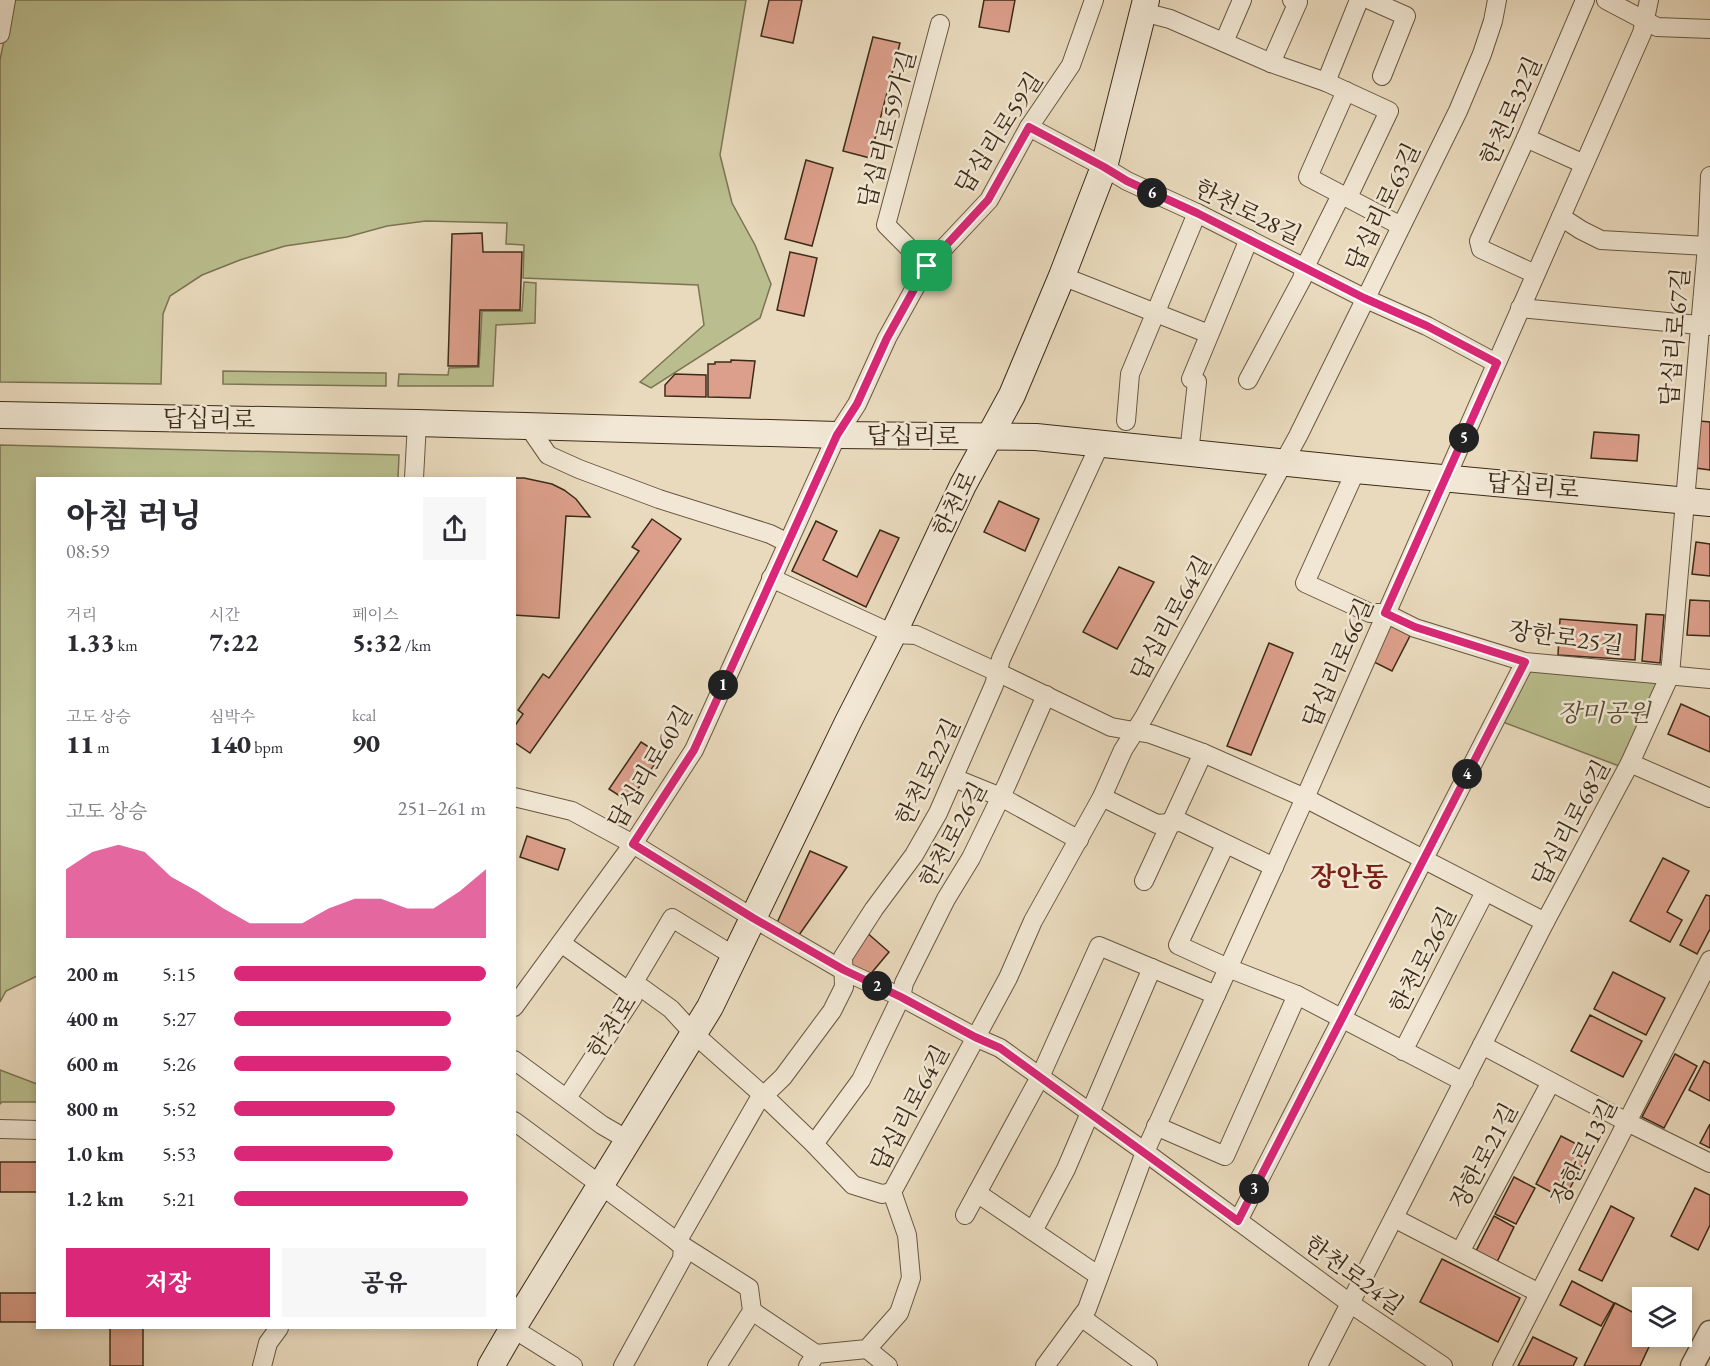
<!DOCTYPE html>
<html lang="ko">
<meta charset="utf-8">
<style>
:root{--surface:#fff;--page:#f7f7f7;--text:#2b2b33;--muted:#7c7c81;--accent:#db2777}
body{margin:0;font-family:"EB Garamond","Noto Serif KR",serif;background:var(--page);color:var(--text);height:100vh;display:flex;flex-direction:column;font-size:22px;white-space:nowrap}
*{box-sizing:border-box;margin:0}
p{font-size:20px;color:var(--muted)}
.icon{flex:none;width:33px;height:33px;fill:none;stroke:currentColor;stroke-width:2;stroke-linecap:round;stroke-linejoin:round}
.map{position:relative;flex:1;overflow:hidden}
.sheet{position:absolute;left:36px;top:477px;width:480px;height:852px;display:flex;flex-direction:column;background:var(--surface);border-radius:0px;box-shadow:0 3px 9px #0003}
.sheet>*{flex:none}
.buttons{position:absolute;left:1632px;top:1287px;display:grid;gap:12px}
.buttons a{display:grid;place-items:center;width:60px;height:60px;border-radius:0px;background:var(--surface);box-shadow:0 3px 9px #0003;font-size:30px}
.pin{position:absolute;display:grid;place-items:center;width:51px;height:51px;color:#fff;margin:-26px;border-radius:12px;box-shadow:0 3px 9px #0006}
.km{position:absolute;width:30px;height:30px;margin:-15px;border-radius:50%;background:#222;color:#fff;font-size:16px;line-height:30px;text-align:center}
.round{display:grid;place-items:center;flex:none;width:63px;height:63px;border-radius:0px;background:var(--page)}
.summary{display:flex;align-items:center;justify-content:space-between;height:102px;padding:0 30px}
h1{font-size:33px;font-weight:800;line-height:45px}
.stats{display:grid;grid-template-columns:repeat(3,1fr);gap:9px;height:102px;padding:6px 30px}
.stats div{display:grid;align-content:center}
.stats b{font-size:26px;font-weight:800}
.stats small{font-size:16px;font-weight:400}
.stats p{font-size:16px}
.chart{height:168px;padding:12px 30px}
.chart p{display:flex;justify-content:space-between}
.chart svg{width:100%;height:108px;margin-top:6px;fill:var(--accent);opacity:.7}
.cta{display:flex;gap:12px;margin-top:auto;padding:12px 30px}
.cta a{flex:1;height:69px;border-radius:0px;background:var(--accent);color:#fff;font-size:24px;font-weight:800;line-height:69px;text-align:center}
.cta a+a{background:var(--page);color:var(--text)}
ul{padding:0 30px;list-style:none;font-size:20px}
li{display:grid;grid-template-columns:96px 72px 1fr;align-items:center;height:45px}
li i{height:15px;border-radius:8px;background:var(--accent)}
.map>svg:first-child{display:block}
.green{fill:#babe8e;stroke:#7b7453;stroke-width:1.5}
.building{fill:#dc9f8b;stroke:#3c2b18;stroke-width:1.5}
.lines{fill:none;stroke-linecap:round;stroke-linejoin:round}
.minor-casing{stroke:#675741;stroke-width:20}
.tertiary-casing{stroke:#675741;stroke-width:25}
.secondary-casing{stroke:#3c2b18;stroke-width:28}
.minor{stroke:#f1e7d4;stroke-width:18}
.tertiary{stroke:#f1e7d4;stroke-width:22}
.secondary{stroke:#f1e7d4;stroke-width:26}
.route-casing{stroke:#fff;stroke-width:12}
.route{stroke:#db2777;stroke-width:8}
.labels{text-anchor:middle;stroke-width:5;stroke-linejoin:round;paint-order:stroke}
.street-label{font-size:24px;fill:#3c2b18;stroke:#f1e7d4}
.park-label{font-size:24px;font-style:italic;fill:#554830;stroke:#f1e7d4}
.quarter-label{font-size:27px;font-weight:bold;fill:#7a1f14;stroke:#f1e7d4}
</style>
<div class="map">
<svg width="1710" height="1366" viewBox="0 0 1710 1366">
<rect width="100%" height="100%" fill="#e9dabd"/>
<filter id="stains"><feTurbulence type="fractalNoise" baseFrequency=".00333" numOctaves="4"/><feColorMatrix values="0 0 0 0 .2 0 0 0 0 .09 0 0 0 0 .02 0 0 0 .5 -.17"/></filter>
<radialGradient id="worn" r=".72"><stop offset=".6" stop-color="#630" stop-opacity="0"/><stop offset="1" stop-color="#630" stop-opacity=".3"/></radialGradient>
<g class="green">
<polygon points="12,0 746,0 720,155 732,203 755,245 771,284 760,318 651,388 640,382 704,325 698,285 523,278 524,245 506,244 507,223 426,221 387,226 347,237 285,246 240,260 202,275 170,296 163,314 161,384 0,382 0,60"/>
<polygon points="524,282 536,283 535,323 496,325 493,386 398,386 399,374 448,375 449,368 479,367 482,311 522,311"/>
<polygon points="223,371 386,373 386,386 223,384"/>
<polygon points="0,445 399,455 398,478 38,478 37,976 6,991 0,1002"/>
<polygon points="1525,662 1670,675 1627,769 1495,719"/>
<polygon points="0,1070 37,1084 37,1102 2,1102 0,1104"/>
</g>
<g class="building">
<polygon points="769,0 802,0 793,43 761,36"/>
<polygon points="984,0 1015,0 1009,32 979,27"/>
<polygon points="873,37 900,43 870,158 843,151"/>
<polygon points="806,160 833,168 812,246 785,239"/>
<polygon points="482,233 483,252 522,252 520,310 480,310 478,366 448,366 452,234"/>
<polygon points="790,252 817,258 804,316 777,310"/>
<polygon points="731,360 755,361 750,398 708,397 708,364 715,364 715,362 731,362"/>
<polygon points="675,374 706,375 706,397 665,396 665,385"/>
<polygon points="1700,421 1710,422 1710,470 1696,468"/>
<polygon points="1594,432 1639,435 1637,461 1591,458"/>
<polygon points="509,478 524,478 552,484 564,490 576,499 590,517 566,516 559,618 514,615 514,478"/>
<polygon points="999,501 1039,519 1025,551 984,532"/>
<polygon points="652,519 681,539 530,753 514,742 514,727 523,714 518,710 543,674 549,678 639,551 632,547"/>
<polygon points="816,521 837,531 823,560 857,577 880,530 899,538 866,607 792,571"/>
<polygon points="1696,542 1710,544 1710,576 1692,574"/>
<polygon points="1119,567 1154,582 1117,649 1083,632"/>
<polygon points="1690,600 1710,601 1710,636 1687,635"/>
<polygon points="1385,614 1414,628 1392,671 1366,658"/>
<polygon points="1646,614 1664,615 1660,663 1642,661"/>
<polygon points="1560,619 1637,625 1635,660 1558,655"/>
<polygon points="1269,643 1293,653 1251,755 1227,746"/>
<polygon points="1681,704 1710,717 1710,752 1668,734"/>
<polygon points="641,742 661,755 629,802 609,789"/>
<polygon points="527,836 565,849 558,870 520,857"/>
<polygon points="810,851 847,867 799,935 776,925"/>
<polygon points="1663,858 1689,871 1667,912 1682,920 1670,942 1630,921"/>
<polygon points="1706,895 1710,896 1710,929 1697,954 1680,945"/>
<polygon points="865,931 889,952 868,977 849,969 849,955"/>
<polygon points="1613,972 1665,998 1646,1035 1594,1009"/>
<polygon points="1590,1015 1642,1041 1623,1077 1571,1051"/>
<polygon points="1675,1054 1697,1066 1664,1128 1642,1117"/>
<polygon points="1704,1061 1710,1064 1710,1101 1689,1090"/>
<polygon points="1710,1124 1710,1148 1700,1143"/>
<polygon points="1561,1136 1590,1151 1564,1199 1536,1184"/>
<rect x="0" y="1162" width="38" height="30"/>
<polygon points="1514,1177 1535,1188 1516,1224 1495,1214"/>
<polygon points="1695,1188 1710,1195 1710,1225 1698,1250 1671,1236"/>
<polygon points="1611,1206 1634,1218 1602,1281 1579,1270"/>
<polygon points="1494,1216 1514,1227 1496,1264 1475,1253"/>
<polygon points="1442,1259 1520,1298 1498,1342 1420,1302"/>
<polygon points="1572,1281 1614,1303 1601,1326 1560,1305"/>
<rect x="0" y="1293" width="38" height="29"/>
<polygon points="1615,1303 1642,1317 1642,1336 1654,1336 1640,1366 1584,1366"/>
<rect x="110" y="1328" width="33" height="38"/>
<polygon points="1533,1337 1577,1358 1573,1366 1518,1366"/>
</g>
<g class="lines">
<defs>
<g id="minor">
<polyline points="1370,0 1406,16 1382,76"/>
<polyline points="1606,0 1657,27 1710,29"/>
<polyline points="1143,12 1170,19 1271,63 1326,82 1389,111 1350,193 1338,201 1305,267 1302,279 1248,380"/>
<polyline points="0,34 6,0"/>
<polyline points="1224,42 1242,0"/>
<polyline points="1271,63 1298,2 1292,0"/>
<polyline points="1326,82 1359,0"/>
<polyline points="1346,91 1308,177 1401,226"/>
<polyline points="1029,127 1104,167 1127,181 1197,213 1364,298 1427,326 1496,363"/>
<polyline points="1526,138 1584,164"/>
<polyline points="1561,217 1581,230 1601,240 1707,246"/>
<polyline points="927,266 886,225 940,24"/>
<polyline points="1535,274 1481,249 1479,241 1526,138 1585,0"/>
<polyline points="1062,276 1209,334"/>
<polyline points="1520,308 1710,326"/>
<polyline points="1126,421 1130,374 1197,213"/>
<polyline points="528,426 548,455 579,469 659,499 770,534 788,543"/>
<polyline points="1189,453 1197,382 1191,379 1249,239"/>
<polyline points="1356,470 1305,583 1370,613 1385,613 1415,628 1525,662 1710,679"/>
<polyline points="414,478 417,423"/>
<polyline points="771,578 893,634 916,635 997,672 1111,727 1151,734 1203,753 1305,798 1545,922"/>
<polyline points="1630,763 1710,798"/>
<polyline points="954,778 1001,797 1079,840"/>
<polyline points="514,797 572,811 633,844 753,918 844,971 901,997 975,1037 1000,1048 1145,1152 1351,1304 1443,1366"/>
<polyline points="1102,797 1157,824 1181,822 1274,867"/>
<polyline points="1225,845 1178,945 1228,968 1297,995 1464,1082"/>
<polyline points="1144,881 1203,753"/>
<polyline points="561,943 624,988 642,988 671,1009 693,1033 764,1096 814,1144 853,1185 882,1194 892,1192"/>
<polyline points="514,1007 633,844 694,750 837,435 857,404 887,338 927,266 989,200 1029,127 1071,65 1094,0"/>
<polyline points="1482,1045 1627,1122 1710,1163"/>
<polyline points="1403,1051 1485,892"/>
<polyline points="514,1060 602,1125 628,1140"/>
<polyline points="567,1098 633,997 634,982 672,918 734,956"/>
<polyline points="514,1121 683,1246 749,1288 752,1311 717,1366"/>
<polyline points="1156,1126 1225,1156 1297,995"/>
<polyline points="0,1129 38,1130"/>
<polyline points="814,1144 861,1080 901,997 904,983 946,899 971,858 1007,784 1046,695"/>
<polyline points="977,1193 1099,1276"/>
<polyline points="965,1215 1040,1077 1099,946 1216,995"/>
<polyline points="1394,1218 1539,1293"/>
<polyline points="1238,1221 1525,662"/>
<polyline points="1033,1231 1066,1169 1152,968"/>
<polyline points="677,1242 758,1101 783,1077 832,1011 844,987 843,957 874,909 914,855 938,813 994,685 1001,659 1100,444"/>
<polyline points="1460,1252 1551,1082"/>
<polyline points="752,1311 816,1354"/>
<polyline points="1081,1317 1148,1366"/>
<polyline points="512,1328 573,1366"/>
<polyline points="867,1349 888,1366"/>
<polyline points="262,1366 268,1343 279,1328"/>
<polyline points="623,1366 682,1259 683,1246"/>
<polyline points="808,1366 816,1354 867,1349 899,1313 911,1278 907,1235 892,1192 1008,978 1033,921 1102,797 1123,750 1144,717 1298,436 1458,111 1482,54 1493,21 1497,0"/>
<polyline points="1045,1366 1087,1309 1145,1152 1305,798 1642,33 1649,0"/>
<polyline points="1318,1366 1545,922 1630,763 1670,675 1707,246 1710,176"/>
<polyline points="1502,1366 1710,960"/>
</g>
<polyline id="tertiary" points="1692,1366 1710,1332"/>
<g id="secondary">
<polyline points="0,415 417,423 837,435 1036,437 1356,470 1710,503"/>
<polyline points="514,1326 710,1007 848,722 893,634 963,485 1012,395 1062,276 1104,167 1146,0"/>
<polyline points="491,1366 513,1328"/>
</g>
</defs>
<use href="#minor" class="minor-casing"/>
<use href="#tertiary" class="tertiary-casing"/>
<use href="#secondary" class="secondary-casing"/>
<use href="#minor" class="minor"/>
<use href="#tertiary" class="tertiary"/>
<use href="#secondary" class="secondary"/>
</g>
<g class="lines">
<defs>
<polygon id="route" points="1029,127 1104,167 1127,181 1197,213 1364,298 1427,326 1497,363 1385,613 1415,627 1525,662 1238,1221 1000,1048 975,1037 901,997 844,970 753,918 633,844 694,750 837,435 857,404 887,338 927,266 988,200"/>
</defs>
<use href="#route" class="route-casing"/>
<use href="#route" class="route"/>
</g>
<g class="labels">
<g class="street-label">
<text transform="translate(1511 111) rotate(-66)" y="8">한천로32길</text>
<text transform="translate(887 129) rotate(-75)" y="8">답십리로59가길</text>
<text transform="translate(999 133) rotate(-57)" y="8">답십리로59길</text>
<text transform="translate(1383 207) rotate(-64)" y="8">답십리로63길</text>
<text transform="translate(1248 212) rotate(26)" y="8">한천로28길</text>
<text transform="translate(1675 337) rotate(-85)" y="8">답십리로67길</text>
<text transform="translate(209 419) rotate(1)" y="8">답십리로</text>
<text transform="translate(913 436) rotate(1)" y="8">답십리로</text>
<text transform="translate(1533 486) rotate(5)" y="8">답십리로</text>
<text transform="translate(955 504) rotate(-64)" y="8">한천로</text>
<text transform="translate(1171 618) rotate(-61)" y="8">답십리로64길</text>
<text transform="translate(1566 638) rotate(8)" y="8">장한로25길</text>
<text transform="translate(1338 663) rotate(-66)" y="8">답십리로66길</text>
<text transform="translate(650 767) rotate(-59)" y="8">답십리로60길</text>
<text transform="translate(928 772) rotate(-64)" y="8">한천로22길</text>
<text transform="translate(1571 823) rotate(-62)" y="8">답십리로68길</text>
<text transform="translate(953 835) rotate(-62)" y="8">한천로26길</text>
<text transform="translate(1423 960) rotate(-63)" y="8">한천로26길</text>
<text transform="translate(612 1027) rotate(-58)" y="8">한천로</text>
<text transform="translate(910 1108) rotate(-62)" y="8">답십리로64길</text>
<text transform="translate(1584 1152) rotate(-63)" y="8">장한로13길</text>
<text transform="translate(1484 1156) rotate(-62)" y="8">장한로21길</text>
<text transform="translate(1354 1275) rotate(36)" y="8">한천로24길</text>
</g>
<g class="park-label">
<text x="1604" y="721">장미공원</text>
</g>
<g class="quarter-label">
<text x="1349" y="886">장안동</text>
</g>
</g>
<rect width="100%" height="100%" filter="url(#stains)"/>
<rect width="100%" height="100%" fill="url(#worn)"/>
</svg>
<div class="buttons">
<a><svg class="icon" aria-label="layers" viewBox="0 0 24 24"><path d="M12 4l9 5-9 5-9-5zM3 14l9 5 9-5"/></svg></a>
</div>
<div class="pin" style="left:927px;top:266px;background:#1e9e55"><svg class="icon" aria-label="arrive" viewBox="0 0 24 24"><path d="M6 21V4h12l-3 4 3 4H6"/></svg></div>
<b class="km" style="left:723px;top:685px">1</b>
<b class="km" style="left:877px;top:986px">2</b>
<b class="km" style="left:1254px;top:1189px">3</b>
<b class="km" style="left:1467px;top:774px">4</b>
<b class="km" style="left:1464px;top:438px">5</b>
<b class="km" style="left:1152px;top:193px">6</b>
<section class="sheet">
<div class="summary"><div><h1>아침 러닝</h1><p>08:59</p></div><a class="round"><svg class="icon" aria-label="share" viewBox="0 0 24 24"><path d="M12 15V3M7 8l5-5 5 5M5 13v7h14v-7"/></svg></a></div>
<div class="stats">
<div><p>거리</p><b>1.33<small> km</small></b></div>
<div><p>시간</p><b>7:22</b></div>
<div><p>페이스</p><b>5:32<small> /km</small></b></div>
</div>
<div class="stats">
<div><p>고도 상승</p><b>11<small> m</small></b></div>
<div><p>심박수</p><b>140<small> bpm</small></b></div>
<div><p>kcal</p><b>90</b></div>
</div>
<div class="chart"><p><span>고도 상승</span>251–261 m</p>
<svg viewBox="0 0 160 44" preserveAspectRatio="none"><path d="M0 44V16L10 9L20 6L30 9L40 19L50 25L60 32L70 38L80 38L90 38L100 32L110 28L120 28L130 32L140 32L150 25L160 16V44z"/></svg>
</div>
<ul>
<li><b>200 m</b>5:15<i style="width:100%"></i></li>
<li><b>400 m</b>5:27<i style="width:86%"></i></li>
<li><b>600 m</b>5:26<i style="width:86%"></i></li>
<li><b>800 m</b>5:52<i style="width:64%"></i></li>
<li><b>1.0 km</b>5:53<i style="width:63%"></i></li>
<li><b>1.2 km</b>5:21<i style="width:93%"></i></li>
</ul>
<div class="cta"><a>저장</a><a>공유</a></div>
</section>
</div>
